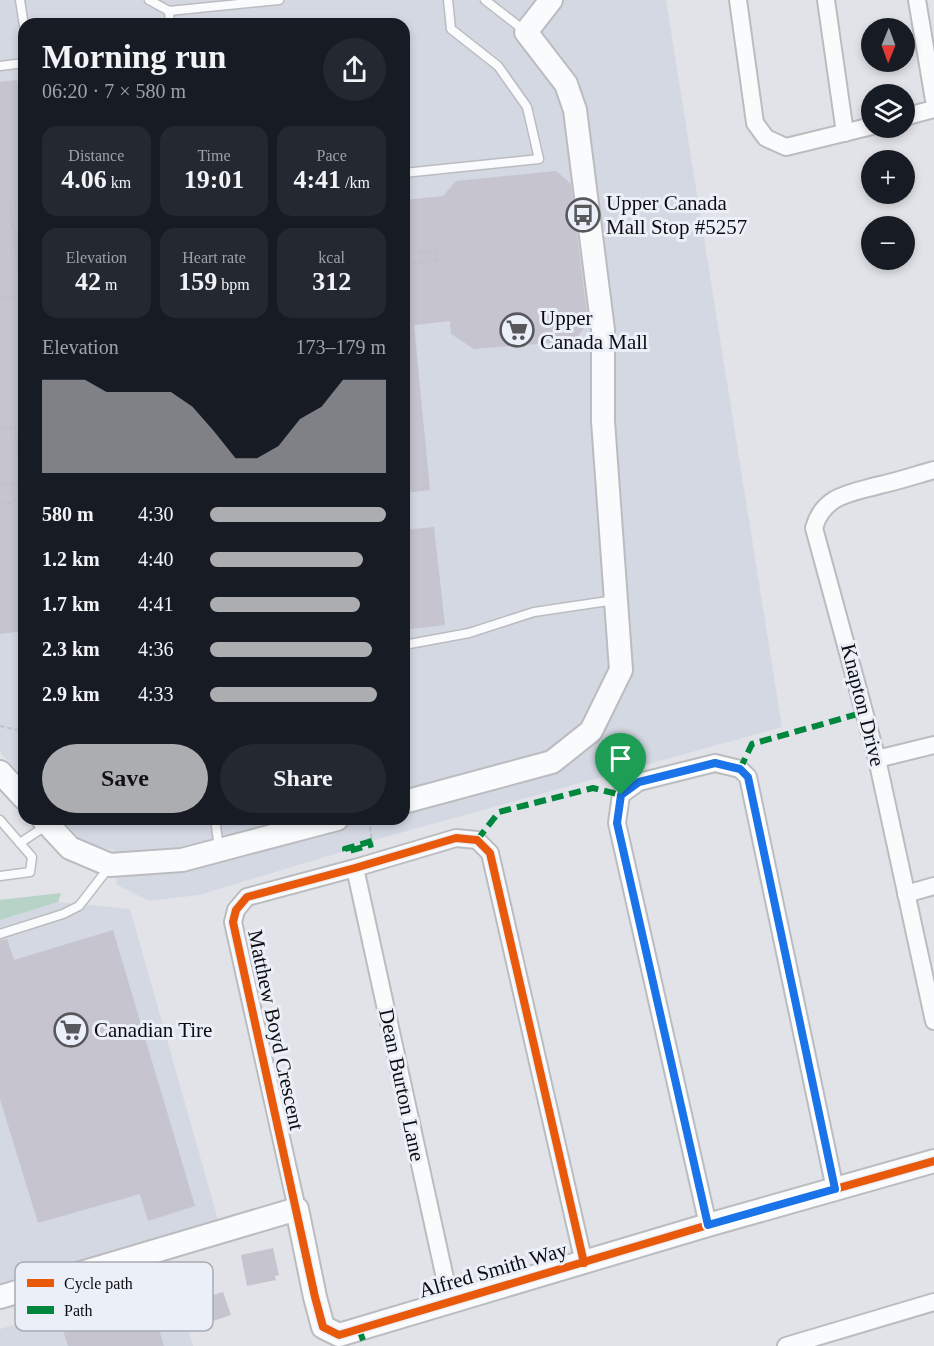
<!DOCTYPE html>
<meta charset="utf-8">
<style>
:root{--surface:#171b24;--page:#242831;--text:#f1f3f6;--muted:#9ea1a6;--accent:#acadb1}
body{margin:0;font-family:"Times New Roman",serif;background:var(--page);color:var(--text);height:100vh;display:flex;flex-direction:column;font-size:22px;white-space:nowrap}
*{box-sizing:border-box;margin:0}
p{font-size:20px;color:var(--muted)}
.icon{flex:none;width:33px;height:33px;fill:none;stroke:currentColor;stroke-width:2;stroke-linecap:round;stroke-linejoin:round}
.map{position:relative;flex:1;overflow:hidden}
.panel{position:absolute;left:18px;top:18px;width:392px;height:807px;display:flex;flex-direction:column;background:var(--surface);border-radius:18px;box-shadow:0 3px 9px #0003}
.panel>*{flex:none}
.needle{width:39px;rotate:181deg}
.buttons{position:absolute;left:861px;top:18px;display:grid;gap:12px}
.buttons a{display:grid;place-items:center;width:54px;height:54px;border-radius:50%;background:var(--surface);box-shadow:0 3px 9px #0003;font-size:30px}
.pin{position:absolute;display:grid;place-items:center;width:51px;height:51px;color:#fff;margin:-62px -26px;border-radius:50% 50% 50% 0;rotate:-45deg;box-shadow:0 0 6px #0007}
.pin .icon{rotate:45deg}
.round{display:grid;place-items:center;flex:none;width:63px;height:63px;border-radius:32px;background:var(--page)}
.head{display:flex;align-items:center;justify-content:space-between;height:102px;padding:0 24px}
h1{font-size:33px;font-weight:700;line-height:45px}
.stats{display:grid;grid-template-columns:repeat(3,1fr);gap:9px;height:102px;padding:6px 24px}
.stats div{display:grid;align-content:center;border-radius:15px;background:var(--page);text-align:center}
.stats b{font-size:26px;font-weight:700}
.stats small{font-size:16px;font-weight:400}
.stats p{font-size:16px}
.chart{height:168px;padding:12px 24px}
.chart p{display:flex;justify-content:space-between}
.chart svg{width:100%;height:108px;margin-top:6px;fill:var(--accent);opacity:.7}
.action{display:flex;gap:12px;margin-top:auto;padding:12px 24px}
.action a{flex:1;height:69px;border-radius:36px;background:var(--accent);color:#111;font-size:24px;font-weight:700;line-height:69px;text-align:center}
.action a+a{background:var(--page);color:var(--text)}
ul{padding:0 24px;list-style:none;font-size:20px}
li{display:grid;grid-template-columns:96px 72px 1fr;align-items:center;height:45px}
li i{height:15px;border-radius:8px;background:var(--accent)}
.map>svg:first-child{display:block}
.built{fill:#d3d8e3}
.green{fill:#b7d2c7}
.building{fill:#c6c4cf}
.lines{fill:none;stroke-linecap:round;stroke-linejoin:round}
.lane-casing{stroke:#bbbcc0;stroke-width:11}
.street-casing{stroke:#bbbcc0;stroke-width:20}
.secondary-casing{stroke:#bbbcc0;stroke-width:26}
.path{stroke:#c0c2c4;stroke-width:2;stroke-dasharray:4.5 3;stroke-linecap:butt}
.lane{stroke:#fafbfc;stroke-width:8}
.street{stroke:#fafbfc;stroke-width:16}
.secondary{stroke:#fafbfc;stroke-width:22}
.quiet{stroke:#00873e;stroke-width:6;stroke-dasharray:12 6;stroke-linecap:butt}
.cycleway-casing{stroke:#ebeff8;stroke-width:11}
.cycleway{stroke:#e8590c;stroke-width:8}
.route-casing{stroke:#fff;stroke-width:12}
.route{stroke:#1a73e8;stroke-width:8}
.labels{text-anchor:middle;stroke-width:6;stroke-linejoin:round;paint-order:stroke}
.poi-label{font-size:21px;fill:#0c0d10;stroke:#ebeff8;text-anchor:start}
.street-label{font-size:21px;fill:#0c0d10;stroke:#ebeff8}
.key{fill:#ebeff8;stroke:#a8abb2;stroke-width:1.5}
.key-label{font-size:16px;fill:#0c0d10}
</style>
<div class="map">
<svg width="934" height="1346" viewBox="0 0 934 1346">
<rect width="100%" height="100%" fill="#e1e3e8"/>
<g class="built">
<polygon points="0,0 666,0 782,727 378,839 368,844 199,895 149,901 117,885 114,850 96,847 80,839 61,819 404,819 404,24 24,24 24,778 0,752"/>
<polygon points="58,902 130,909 218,1220 0,1284 0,920"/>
<polygon points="174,1279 193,1346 0,1346 0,1329"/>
</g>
<polygon class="green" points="61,893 58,902 0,920 0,900"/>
<g class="building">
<polygon points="17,80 18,88 24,87 24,631 0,634 0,82"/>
<polygon points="556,171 571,184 588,323 574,341 474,349 451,334 450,321 414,325 430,490 404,493 404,200 443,196 456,181"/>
<polygon points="434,527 445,625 404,630 404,530"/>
<polygon points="113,930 195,1206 148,1221 140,1194 38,1223 0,1099 0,940 7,939 14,960"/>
<polygon points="273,1248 279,1275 275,1276 276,1280 247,1286 241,1255"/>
<polygon points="146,1287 164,1346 68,1346 58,1314"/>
<polygon points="223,1292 231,1315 204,1324 196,1300"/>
</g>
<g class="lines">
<defs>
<g id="lane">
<polyline points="20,0 24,26"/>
<polyline points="149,0 169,11 279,0"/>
<polyline points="485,0 525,31"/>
<polyline points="169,11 170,24"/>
<polyline points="0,66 24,63"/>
<polyline points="404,173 539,159 527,107 498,66 451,29 448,0"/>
<polyline points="404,645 469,633 534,612 615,600"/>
<polyline points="215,819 219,848"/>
<polyline points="0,820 32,857 30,872 0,876"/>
<polyline points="20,843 47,825"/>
<polyline points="0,934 63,914 79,906 110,866"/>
</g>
<g id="street">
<polyline points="738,0 755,123 766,138 786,147 872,126"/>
<polyline points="826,0 845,133"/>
<polyline points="917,0 934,100"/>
<polyline points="904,117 934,109"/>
<path d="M934 470C916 475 898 481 880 485 851 493 823 495 814 528L877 759 934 1021"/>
<polyline points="877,759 934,745"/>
<polyline points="355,868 450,1301"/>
<polyline points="906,894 934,886"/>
<polyline points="297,1209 233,922 236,910 247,897 355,868 456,838 477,840 490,853 584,1263"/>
<polyline points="708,1225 617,823 621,795 639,782 715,763 740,769 748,777 835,1189"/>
<polyline points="786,1346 934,1302"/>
</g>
<g id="secondary">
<polyline points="0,772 24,798"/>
<polyline points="404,802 552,762 591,731 621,670 603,421 603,330 575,110 566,84 526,32 551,0"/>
<polyline points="43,819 70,848 110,865 182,860 337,819"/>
<polyline points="0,1297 297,1209 315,1297 323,1327 339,1335 708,1225 934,1161"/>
</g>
</defs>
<use href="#lane" class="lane-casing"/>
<use href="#street" class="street-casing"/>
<use href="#secondary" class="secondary-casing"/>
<g class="path">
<polyline points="10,202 24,323"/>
<polyline points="19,204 24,247"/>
<polyline points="15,230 24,252"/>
<polyline points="17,249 21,225"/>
<polyline points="404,254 443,250"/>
<polyline points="404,264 443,260"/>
<polyline points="0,298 24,295"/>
<polyline points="0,429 15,427"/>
<polyline points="0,484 21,482 15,427 24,414"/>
<polyline points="0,504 14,503 12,483"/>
<polyline points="0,726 17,730"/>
<polyline points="369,819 373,847"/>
</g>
<use href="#lane" class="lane"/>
<use href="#street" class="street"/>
<use href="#secondary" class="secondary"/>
<g class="quiet">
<polyline points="740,769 752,744 865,712"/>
<polyline points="477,840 499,812 593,788 621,795"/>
<polyline points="372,841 345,849 346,852 373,844"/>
<polyline points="359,1329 365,1346"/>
</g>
<defs>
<polyline id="cycleway" points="584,1263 490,853 477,840 456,838 355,868 247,897 236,910 233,922 315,1297 323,1327 339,1335 708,1225 934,1161"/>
</defs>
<use href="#cycleway" class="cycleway-casing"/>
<use href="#cycleway" class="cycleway"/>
</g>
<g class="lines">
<defs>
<polygon id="route" points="715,763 740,769 748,777 835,1189 708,1225 617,823 621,795 639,782"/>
</defs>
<use href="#route" class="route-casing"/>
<use href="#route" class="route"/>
</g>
<defs>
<symbol id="bus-ring" viewBox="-11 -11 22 22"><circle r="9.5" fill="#ebeff8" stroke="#57585c" stroke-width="1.5"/><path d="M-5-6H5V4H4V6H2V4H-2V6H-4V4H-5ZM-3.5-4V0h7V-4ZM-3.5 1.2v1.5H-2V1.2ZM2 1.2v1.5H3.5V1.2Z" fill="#57585c"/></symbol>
<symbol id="supermarket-ring" viewBox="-11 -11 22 22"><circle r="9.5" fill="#ebeff8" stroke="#57585c" stroke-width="1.5"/><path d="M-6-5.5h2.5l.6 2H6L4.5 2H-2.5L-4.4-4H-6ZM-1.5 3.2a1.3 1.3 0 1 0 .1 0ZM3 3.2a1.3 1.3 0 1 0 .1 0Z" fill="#57585c"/></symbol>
</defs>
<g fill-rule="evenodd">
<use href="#bus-ring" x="564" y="196" width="38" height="38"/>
<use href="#supermarket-ring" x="498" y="311" width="38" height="38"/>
<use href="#supermarket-ring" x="52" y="1011" width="38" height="38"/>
</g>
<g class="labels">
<g class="poi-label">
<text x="606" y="210">Upper Canada<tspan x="606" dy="24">Mall Stop #5257</tspan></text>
<text x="540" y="325">Upper<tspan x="540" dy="24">Canada Mall</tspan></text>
<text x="94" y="1037">Canadian Tire</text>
</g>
<g class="street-label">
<text transform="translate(863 705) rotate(76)" y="7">Knapton Drive</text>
<text transform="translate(276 1030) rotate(78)" y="7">Matthew Boyd Crescent</text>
<text transform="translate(402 1085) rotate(78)" y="7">Dean Burton Lane</text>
<text transform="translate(493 1270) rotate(-16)" y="7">Alfred Smith Way</text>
</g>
</g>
<rect x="15" y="1262" width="198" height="69" rx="9" class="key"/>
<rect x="27" y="1279" width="27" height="8" fill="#e8590c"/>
<rect x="27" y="1306" width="27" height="8" fill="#00873e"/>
<g class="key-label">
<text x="64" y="1289">Cycle path</text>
<text x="64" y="1316">Path</text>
</g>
</svg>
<div class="buttons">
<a><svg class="needle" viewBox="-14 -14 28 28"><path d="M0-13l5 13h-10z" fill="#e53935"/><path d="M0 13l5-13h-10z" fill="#9ea1a6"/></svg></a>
<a><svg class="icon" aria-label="layers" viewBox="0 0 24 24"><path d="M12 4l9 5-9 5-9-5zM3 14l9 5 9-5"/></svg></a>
<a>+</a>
<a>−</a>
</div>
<div class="pin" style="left:621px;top:795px;background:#1e9e55"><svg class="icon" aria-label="arrive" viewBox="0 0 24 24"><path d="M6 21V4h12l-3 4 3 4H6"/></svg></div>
<section class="panel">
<div class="head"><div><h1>Morning run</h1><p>06:20 · 7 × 580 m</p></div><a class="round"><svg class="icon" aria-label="share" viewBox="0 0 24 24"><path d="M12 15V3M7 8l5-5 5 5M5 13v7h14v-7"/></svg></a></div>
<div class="stats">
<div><p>Distance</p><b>4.06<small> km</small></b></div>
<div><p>Time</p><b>19:01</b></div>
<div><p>Pace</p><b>4:41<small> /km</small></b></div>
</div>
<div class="stats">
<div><p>Elevation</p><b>42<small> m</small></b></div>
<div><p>Heart rate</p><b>159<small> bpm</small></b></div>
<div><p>kcal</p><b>312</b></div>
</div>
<div class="chart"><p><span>Elevation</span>173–179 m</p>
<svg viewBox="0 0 160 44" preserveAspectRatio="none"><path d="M0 44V6L10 6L20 6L30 11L40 11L50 11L60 11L70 17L80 27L90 38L100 38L110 33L120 22L130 17L140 6L150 6L160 6V44z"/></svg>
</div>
<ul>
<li><b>580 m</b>4:30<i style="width:100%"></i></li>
<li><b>1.2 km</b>4:40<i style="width:87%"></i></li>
<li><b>1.7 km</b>4:41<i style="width:85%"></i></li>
<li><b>2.3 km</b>4:36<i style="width:92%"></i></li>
<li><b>2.9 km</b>4:33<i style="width:95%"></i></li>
</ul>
<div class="action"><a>Save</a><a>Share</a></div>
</section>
</div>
